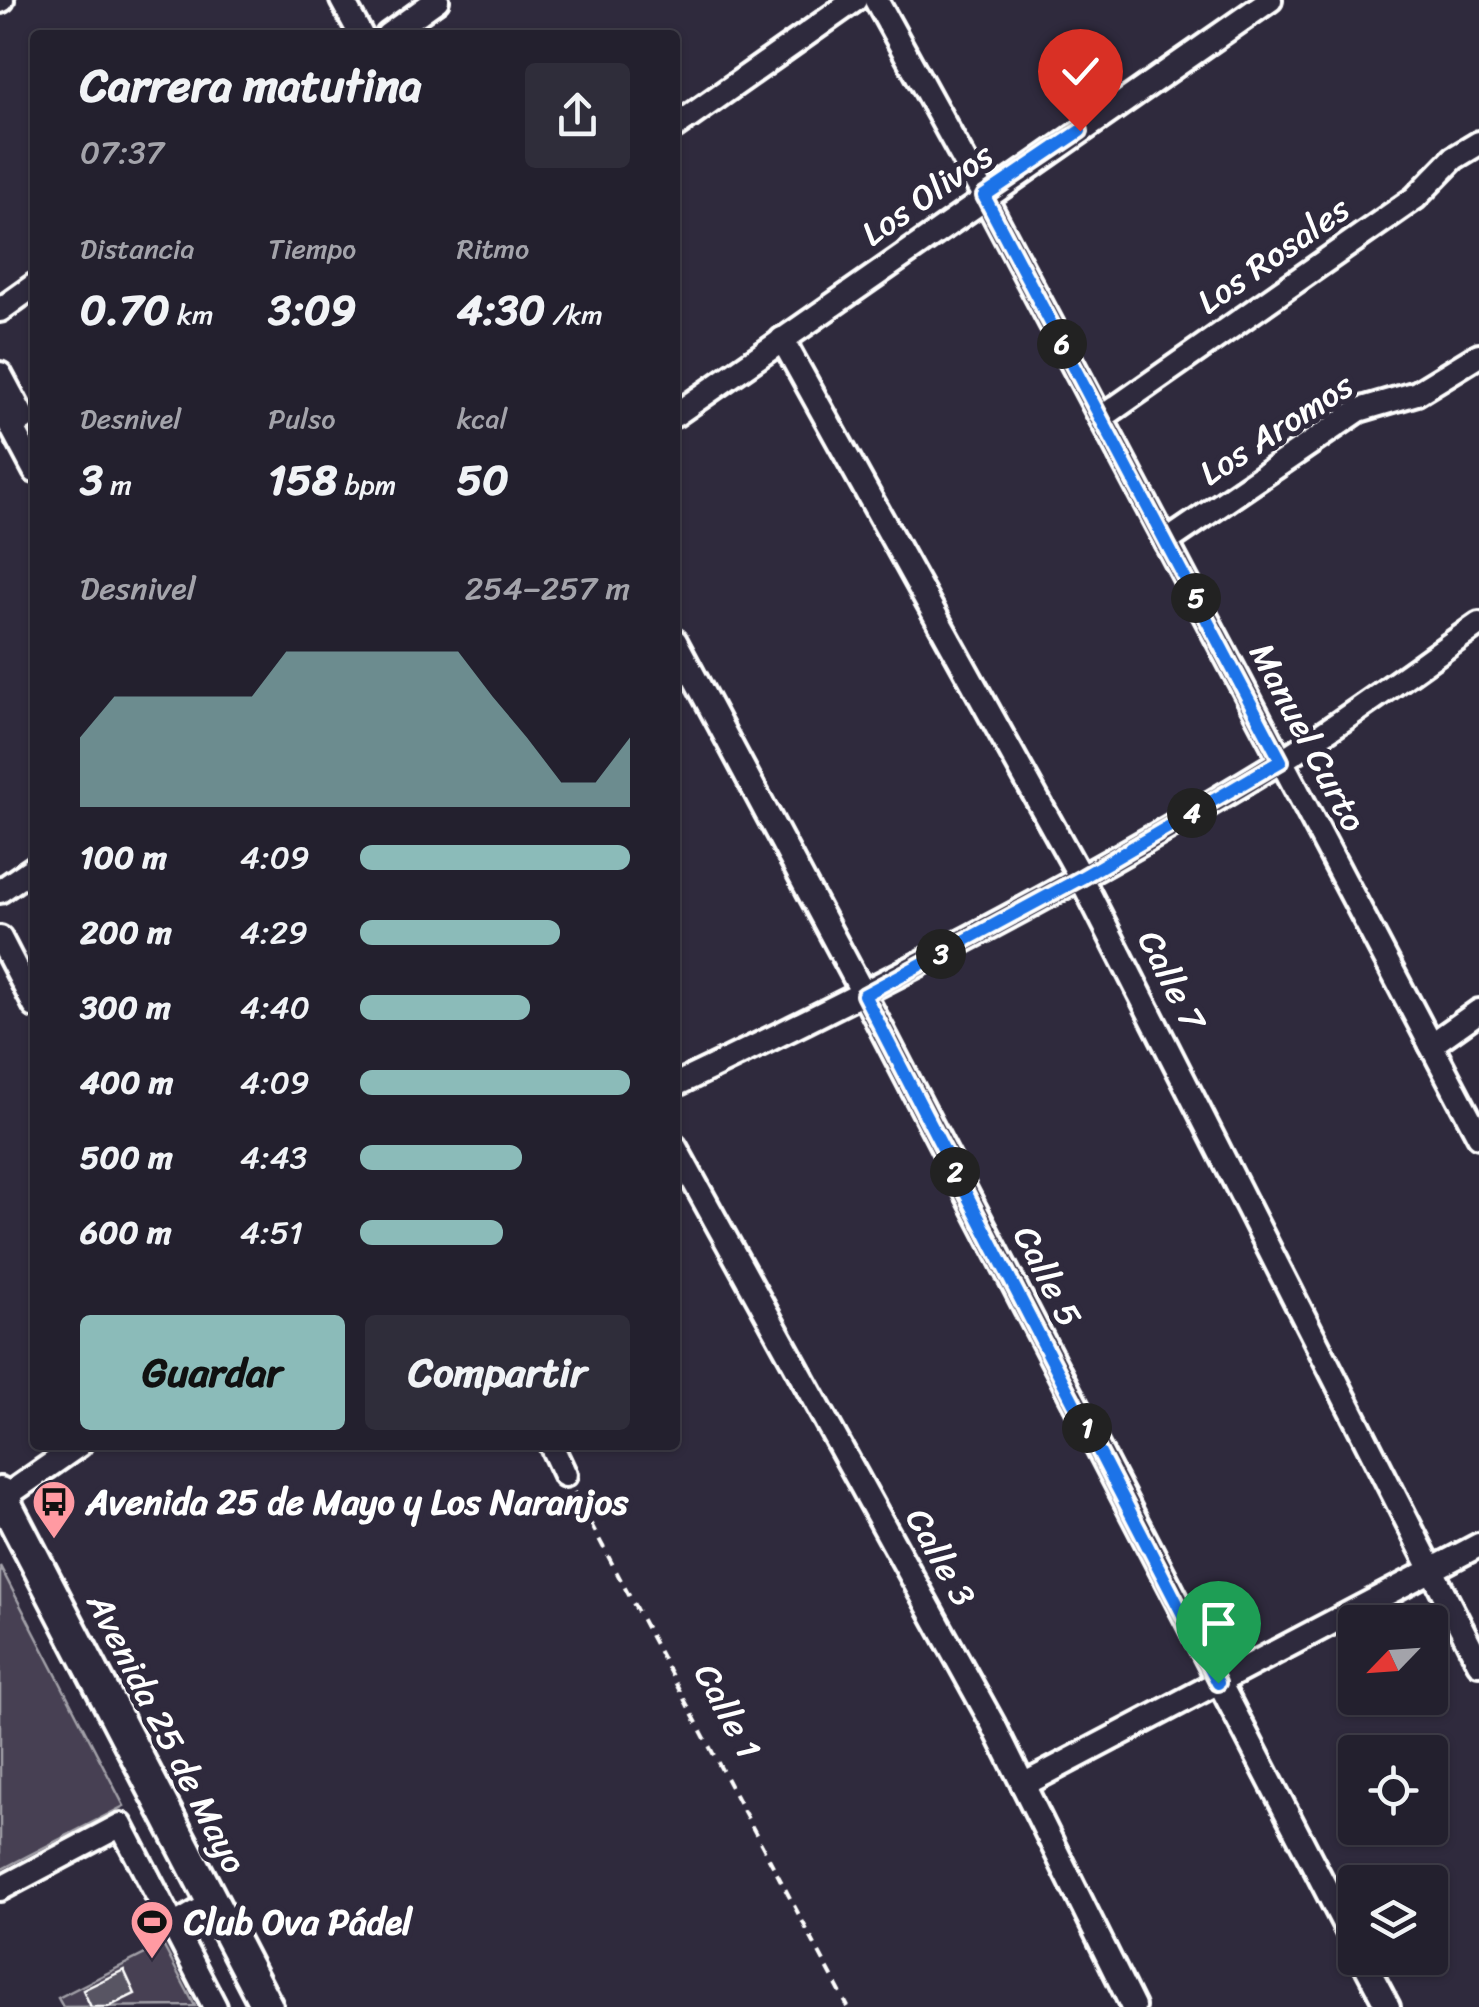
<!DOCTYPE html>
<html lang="es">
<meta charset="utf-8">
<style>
:root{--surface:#23202e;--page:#2f2d3a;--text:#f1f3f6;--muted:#a3a3aa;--line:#403e4a;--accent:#8bbbb9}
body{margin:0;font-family:Sriracha,sans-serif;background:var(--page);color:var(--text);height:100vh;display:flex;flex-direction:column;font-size:38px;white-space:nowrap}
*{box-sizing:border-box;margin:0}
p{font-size:32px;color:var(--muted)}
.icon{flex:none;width:55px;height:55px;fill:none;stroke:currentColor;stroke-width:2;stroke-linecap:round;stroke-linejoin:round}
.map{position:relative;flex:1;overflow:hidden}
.sheet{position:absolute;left:30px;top:30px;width:650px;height:1420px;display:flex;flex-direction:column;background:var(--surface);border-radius:10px;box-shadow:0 2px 8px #0004,0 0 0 2px var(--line)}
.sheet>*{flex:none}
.needle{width:65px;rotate:245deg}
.fabs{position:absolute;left:1338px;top:1605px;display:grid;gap:20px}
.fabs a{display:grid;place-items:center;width:110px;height:110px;border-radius:10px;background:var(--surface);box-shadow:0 2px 8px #0004,0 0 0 2px var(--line);font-size:50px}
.pin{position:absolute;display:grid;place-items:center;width:85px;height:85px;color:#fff;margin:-102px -42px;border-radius:50% 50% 50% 0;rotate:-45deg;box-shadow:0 0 10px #0007}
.pin .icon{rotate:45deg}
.km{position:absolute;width:50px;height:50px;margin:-25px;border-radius:50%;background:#222;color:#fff;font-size:28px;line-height:50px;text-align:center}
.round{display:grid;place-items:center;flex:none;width:105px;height:105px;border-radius:10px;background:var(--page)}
.head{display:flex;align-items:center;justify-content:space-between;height:170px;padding:0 50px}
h1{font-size:45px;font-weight:700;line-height:75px}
.metrics{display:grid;grid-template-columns:repeat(3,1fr);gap:15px;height:170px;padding:10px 50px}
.metrics div{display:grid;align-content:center}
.metrics b{font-size:42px;font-weight:700}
.metrics small{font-size:28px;font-weight:400}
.metrics p{font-size:28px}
.chart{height:280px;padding:20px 50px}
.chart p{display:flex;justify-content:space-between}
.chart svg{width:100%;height:180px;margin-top:10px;fill:var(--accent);opacity:.7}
.action{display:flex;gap:20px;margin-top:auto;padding:20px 50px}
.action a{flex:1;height:115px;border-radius:10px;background:var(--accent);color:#111;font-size:40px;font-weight:700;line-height:115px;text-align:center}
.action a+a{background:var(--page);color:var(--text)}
ul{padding:0 50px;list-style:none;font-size:32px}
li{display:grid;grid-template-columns:160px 120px 1fr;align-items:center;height:75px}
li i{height:25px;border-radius:12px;background:var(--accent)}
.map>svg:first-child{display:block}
.green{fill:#464152;stroke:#a2a0a8;stroke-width:2.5}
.building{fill:#595564;stroke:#fff;stroke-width:2.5}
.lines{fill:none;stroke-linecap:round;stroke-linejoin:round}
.minor-casing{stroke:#fff;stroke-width:30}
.major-casing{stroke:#fff;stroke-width:38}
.path{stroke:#fff;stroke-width:4;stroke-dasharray:10 8;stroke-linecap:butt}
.minor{stroke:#2f2a3d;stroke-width:22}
.major{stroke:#2f2a3d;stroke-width:30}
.route-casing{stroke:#fff;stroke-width:20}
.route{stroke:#1a73e8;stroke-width:12}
.labels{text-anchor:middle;stroke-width:10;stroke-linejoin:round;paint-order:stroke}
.street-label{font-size:35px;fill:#fff;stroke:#2f2a3d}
.poi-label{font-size:35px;font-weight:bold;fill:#fff;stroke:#2f2a3d;text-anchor:start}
</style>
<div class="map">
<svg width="1479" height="2007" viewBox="0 0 1479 2007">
<rect width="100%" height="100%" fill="#2f2a3d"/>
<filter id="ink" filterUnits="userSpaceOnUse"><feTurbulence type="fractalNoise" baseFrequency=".01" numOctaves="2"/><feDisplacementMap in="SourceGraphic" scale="20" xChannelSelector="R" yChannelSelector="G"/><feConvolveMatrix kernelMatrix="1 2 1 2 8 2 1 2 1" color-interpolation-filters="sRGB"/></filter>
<g filter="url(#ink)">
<g class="green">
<polygon points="0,1566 124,1806 0,1870"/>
<polygon points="163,1945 195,2006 63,2007 58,1998"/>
</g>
<polygon class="building" points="124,1970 135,1994 108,2007 91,2007 83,1990"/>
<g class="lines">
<defs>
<g id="minor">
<polyline points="342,0 361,35"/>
<polyline points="876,0 984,196 1479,1136"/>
<polyline points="0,1 2,0"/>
<polyline points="388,35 437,0"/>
<polyline points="675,127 855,0"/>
<polyline points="0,310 35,285"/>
<polyline points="782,339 1081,878 1479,1663"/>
<polyline points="0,374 24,419"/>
<polyline points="0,405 35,471"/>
<polyline points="675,415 1270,0"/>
<polyline points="1101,418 1415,198 1454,158 1479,143"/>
<polyline points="1166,542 1359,410 1417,393 1479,355"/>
<polyline points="675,641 864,995 1355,1945"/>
<polyline points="0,891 35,867"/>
<polyline points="0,938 35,1006"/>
<polyline points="1431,1045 1479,1011"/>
<path d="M675 1085C881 987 1084 882 1279 762 1347 720 1413 670 1479 624"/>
<polyline points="675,1147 993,1724 1133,2007"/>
<polyline points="551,1445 565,1475"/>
<polyline points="3,1498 79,1445"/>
<polyline points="1023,1785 1479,1545"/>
<polyline points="0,1889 121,1825 215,2007"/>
<polyline points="173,1926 213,1903"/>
<polyline points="1362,1958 1388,2007"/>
</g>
<polyline id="major" points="0,1493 267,2007"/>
</defs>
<use href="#minor" class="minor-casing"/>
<use href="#major" class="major-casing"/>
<polyline class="path" points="574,1492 848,2007"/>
<use href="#minor" class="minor"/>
<use href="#major" class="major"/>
</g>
</g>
<g class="lines" filter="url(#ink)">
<defs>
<polyline id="route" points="1080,131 984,196 1281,761 1081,878 864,995 1218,1683"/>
</defs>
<use href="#route" class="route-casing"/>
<use href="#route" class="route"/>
</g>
<defs>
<symbol id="bus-pin" viewBox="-11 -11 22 30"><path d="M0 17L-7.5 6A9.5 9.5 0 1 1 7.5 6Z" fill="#ff9aa2" stroke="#2f2a3d"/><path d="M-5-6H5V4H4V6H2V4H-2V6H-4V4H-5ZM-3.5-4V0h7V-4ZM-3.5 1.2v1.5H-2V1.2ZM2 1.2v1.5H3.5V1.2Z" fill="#111"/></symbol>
<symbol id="stadium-pin" viewBox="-11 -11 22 30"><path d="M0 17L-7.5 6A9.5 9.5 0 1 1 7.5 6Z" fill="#ff9aa2" stroke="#2f2a3d"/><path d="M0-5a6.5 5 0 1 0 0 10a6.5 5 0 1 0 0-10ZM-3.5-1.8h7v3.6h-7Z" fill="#111"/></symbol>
</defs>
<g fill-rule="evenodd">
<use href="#bus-pin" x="29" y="1477" width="50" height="68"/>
<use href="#stadium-pin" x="127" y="1897" width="50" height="68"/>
</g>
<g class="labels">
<g class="street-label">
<text transform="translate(927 194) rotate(-35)" y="12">Los Olivos</text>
<text transform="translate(1273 255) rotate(-35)" y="12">Los Rosales</text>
<text transform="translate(1276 429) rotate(-33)" y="12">Los Aromos</text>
<text transform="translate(1308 737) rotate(62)" y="12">Manuel Curto</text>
<text transform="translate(1172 980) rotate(63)" y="12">Calle 7</text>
<text transform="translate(1048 1276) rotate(63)" y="12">Calle 5</text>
<text transform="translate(941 1557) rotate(61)" y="12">Calle 3</text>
<text transform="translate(728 1711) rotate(62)" y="12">Calle 1</text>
<text transform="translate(167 1733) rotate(63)" y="12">Avenida 25 de Mayo</text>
</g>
<g class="poi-label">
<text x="86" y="1514">Avenida 25 de Mayo y Los Naranjos</text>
<text x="184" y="1934">Club Ova Pádel</text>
</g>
</g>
</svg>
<div class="fabs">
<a><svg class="needle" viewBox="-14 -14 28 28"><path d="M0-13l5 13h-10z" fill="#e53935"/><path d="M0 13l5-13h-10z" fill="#a3a3aa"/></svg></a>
<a><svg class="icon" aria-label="locate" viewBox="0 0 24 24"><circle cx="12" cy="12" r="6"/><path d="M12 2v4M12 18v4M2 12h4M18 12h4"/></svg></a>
<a><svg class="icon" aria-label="layers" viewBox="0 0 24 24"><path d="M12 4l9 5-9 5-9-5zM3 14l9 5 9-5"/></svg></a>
</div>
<div class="pin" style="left:1218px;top:1683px;background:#1e9e55"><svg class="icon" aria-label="arrive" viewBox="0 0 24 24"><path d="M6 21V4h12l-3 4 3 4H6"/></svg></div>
<div class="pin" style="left:1080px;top:131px;background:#d93025"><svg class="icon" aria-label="check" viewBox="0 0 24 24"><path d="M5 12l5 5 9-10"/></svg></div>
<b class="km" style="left:1087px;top:1428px">1</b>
<b class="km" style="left:955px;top:1172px">2</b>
<b class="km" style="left:941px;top:954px">3</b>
<b class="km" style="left:1192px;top:813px">4</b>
<b class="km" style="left:1196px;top:598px">5</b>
<b class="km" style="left:1062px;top:344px">6</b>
<section class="sheet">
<div class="head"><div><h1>Carrera matutina</h1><p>07:37</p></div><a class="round"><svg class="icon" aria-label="share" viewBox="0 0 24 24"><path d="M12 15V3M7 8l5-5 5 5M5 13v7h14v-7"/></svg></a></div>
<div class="metrics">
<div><p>Distancia</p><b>0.70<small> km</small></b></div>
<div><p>Tiempo</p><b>3:09</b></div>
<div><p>Ritmo</p><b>4:30<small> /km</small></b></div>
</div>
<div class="metrics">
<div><p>Desnivel</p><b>3<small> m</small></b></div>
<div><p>Pulso</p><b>158<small> bpm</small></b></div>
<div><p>kcal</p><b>50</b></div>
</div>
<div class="chart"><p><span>Desnivel</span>254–257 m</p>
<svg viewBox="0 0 160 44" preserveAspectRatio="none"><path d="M0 44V27L10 17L20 17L30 17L40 17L50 17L60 6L70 6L80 6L90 6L100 6L110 6L120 17L130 27L140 38L150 38L160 27V44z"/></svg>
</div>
<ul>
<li><b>100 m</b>4:09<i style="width:100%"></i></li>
<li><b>200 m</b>4:29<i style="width:74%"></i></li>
<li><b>300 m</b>4:40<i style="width:63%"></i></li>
<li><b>400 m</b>4:09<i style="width:100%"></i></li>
<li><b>500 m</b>4:43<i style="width:60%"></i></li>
<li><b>600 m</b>4:51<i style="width:53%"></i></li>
</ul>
<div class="action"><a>Guardar</a><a>Compartir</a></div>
</section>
</div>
